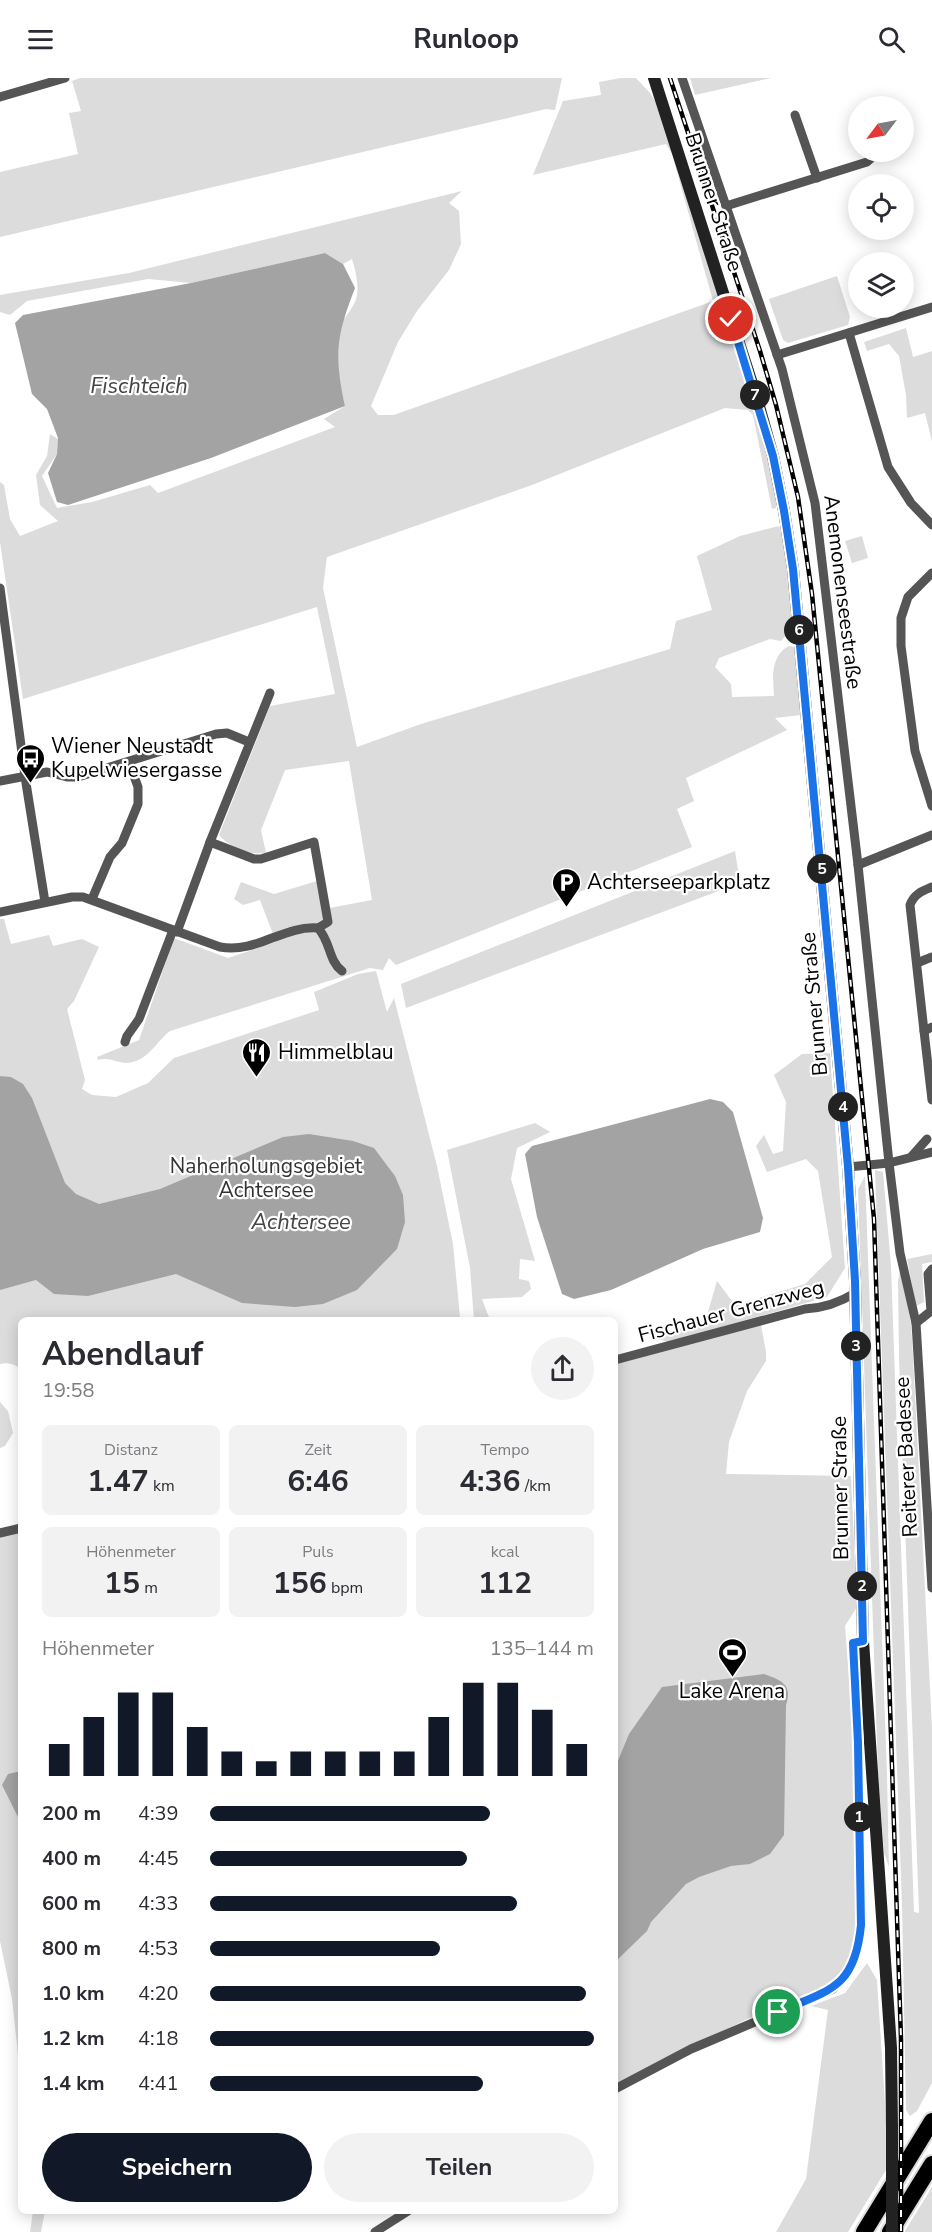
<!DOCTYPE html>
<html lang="de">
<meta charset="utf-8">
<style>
:root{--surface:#fff;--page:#f2f2f3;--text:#2b2b33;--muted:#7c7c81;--accent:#111827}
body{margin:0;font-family:"Nunito Sans",sans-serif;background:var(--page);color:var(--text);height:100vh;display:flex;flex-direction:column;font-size:22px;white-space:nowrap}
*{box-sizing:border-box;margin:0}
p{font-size:20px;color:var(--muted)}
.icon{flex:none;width:33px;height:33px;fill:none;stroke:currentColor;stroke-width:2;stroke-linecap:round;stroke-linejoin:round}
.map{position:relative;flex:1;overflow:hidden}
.sheet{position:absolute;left:18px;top:1239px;width:600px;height:897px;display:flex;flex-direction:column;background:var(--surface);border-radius:9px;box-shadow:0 3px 15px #0003}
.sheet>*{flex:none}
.needle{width:39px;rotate:238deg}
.fabs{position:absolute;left:848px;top:18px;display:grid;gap:12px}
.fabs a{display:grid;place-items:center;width:66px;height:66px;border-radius:50%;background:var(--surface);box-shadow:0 3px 15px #0003;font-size:30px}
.pin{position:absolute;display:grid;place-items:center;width:51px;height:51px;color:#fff;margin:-26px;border:3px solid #fff;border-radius:50%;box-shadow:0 2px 6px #0007}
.km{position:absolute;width:30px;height:30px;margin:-15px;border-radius:50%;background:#222;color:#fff;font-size:16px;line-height:30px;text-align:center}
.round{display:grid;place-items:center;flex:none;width:63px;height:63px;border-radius:32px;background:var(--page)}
.summary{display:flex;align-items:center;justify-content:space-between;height:102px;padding:0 24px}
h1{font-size:33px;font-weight:700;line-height:45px}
.metrics{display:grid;grid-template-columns:repeat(3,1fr);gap:9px;height:102px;padding:6px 24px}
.metrics div{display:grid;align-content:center;border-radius:9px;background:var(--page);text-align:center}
.metrics b{font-size:30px;font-weight:700}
.metrics small{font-size:16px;font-weight:400}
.metrics p{font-size:16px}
.chart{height:168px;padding:12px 24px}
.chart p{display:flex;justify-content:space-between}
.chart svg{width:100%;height:108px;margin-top:6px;stroke:var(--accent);stroke-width:6}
.button{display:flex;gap:12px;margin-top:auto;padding:12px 24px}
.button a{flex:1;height:69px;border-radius:36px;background:var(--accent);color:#fff;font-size:24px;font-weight:700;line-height:69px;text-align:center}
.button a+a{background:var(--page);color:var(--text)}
ul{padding:0 24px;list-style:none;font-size:20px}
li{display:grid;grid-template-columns:96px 72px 1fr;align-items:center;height:45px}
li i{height:15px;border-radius:8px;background:var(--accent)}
header{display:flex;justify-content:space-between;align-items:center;height:78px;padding:0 24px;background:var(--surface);font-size:27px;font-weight:700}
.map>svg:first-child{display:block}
.green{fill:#dcdcdc}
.water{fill:#a3a3a3}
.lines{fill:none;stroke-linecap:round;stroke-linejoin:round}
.highway-casing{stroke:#dbdbdb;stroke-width:20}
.street{stroke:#555;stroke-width:9}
.secondary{stroke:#222;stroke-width:12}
.highway{stroke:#000;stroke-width:16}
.rail-casing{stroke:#000;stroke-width:4.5}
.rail{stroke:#fff;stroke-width:2;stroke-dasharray:7;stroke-linecap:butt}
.secondary-bridge{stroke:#222;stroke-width:12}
.route-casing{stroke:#fff;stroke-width:12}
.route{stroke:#1a73e8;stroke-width:8}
.labels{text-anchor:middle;stroke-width:4.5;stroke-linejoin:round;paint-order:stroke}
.street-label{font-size:21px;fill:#000;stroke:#fff}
.poi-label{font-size:21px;fill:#000;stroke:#fff;text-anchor:start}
.park-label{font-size:21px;fill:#333;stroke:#fff}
.water-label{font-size:22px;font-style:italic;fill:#444;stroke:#fff}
</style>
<header><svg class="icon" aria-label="menu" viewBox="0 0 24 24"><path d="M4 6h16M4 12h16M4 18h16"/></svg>Runloop<svg class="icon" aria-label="search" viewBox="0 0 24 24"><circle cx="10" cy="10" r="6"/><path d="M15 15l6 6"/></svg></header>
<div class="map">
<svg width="932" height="2154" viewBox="0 0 932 2154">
<rect width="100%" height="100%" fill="#fff"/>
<g class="green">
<polygon points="80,0 562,0 555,32 546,31 0,159 0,94 78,76 69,35 81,33 72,3"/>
<path d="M621 0H636L650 15 659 29 747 303C748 319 752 325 757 339 765 360 778 409 776 430L772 431 753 337 748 332 725 330 532 407 327 479 323 510 357 669 421 646 670 571 676 543 712 532 697 478 740 458 779 448 785 465 795 547 781 563 770 561 719 580 715 589 731 606 732 619 774 618C773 600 770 578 789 568L795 569 801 637 775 640 787 652 686 700 694 723 677 731 692 769 396 887 389 880 383 892 370 890 170 953C155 965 147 985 125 985 114 984 110 979 98 982L97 979 139 962 174 860 228 880 276 864 260 822 243 827 234 821 241 804 274 816 317 803 324 831 372 822 349 683 285 692 261 752 266 775C250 777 230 770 219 757L270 628 335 616 317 529 23 621 0 464V404L4 407 10 441 20 458 58 443 40 427 36 397 47 378 50 356 58 361 57 376 42 398 57 430 92 424 150 407 158 415 335 349 324 341 345 328C339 303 334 277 340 250 342 242 350 234 354 226 361 214 356 194 352 181L343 186 325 175 191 205 148 201 27 223 10 237 0 234V217L129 195 462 113 449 125 459 133 461 166 449 192 417 233 398 264 371 328 378 337H394L713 223 672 76 666 66 533 97 563 23 601 17 599 4Z"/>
<polygon points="690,0 771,0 695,17"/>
<polygon points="837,198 850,239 848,247 788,265 783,262 769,221"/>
<polygon points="906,250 913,279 932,273 932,363 925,335 907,340 906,317 899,278 889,266 867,273 864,264"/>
<polygon points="862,458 868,480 852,485 845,463"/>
<polygon points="735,773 740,805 406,930 401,906"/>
<path d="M0 841H4L11 866 49 857 53 868 82 861 99 869 74 923 67 931 85 1002 82 1011 92 1017 116 1019 148 1005 174 980 319 932 314 914 358 896 376 893 387 934 394 920 437 1088 453 1166 460 1239 456 1240 457 1242H21V1291C14 1286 9 1284 0 1286Z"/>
<polygon points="830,975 845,1190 827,1219 668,1264 651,1259 706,1241 717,1203 735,1227 805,1206 832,1179 818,1093 806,1081 767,1094 756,1068 764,1057 773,1076 783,1073 786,1024 774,997 802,976"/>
<polygon points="535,1045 550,1054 517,1070 511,1101 535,1183 520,1181 519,1201 529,1203 531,1211 522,1219 482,1221 490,1242 474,1242 470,1190 447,1072"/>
<polygon points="875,1092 883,1094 891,1188 914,1834 919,1835 899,1279 898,1204 901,1187 911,1247 913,1278 932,1649 932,2005 917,2033 910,2038 906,2032 902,1827"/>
<polygon points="865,1098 887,1696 889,1789 884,1775 878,1694 858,1111"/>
<polygon points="932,1176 932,1184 922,1186 924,1224 916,1228 907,1181"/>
<polygon points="761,1247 766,1274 766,1283 747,1313 729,1364 726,1396 851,1398 857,1529 845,1548 853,1651 857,1859 840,1901 800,1920 774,1928 615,2006 615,1284"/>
<polygon points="0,1324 8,1333 13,1355 5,1368 0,1370"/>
<polygon points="21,1452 21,2004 12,1921 0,1863 0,1458"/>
<polygon points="867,1885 877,1902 887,2056 886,2092 848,2154 776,2154 806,2101 828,1932 811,1928 845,1915"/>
<polygon points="932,2109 932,2154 905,2154 905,2153"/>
<polygon points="33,2133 45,2133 41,2154 30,2154"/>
</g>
<g class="water">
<path d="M325 175 343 186 355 210C336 259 334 277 345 328L211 380 68 427 57 424 48 395 57 376 58 360 47 331 32 316 15 245 23 237 191 205Z"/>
<polygon points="0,998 11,999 23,1006 32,1020 65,1105 76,1116 99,1126 160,1111 283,1059 309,1056 353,1063 374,1070 395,1098 403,1117 405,1144 397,1171 357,1212 323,1226 295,1229 242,1225 176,1196 88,1218 54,1216 36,1202 0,1212"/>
<polygon points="710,1021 723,1024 733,1034 763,1140 760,1154 703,1171 611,1212 574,1221 562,1216 537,1139 525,1076 532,1068"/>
<path d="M764 1596C781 1602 793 1606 786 1627L784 1757 770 1776 750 1786 731 1788 699 1799 686 1806 651 1844 647 1853 615 1884V1690L629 1656 662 1609Z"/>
<polygon points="21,1693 21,1745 2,1707 8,1696"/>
</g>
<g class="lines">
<defs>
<g id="highway">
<polyline points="864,2154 932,2043"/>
<polyline points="890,2154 932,2086"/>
</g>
</defs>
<use href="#highway" class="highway-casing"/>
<g class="street">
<polyline points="682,0 782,291 815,425 858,787 889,1085 900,1175 916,1245 932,1510"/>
<polyline points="0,19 65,0"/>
<polyline points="795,37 817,100"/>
<path d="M873 74C879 81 887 79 893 74"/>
<polyline points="726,128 867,84 876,76"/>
<polyline points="849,255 888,389 911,425 932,447"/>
<polyline points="777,277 932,229"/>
<polyline points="932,495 908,519 901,540 901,568 915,673 932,728"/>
<polyline points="0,510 26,705 45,824"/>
<polyline points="0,703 47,694 67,699 78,699 216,656 227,655 249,664"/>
<polyline points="858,787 932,757"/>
<path d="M932 809C922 813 914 816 910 827L924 953 932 949"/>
<polyline points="92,821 110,779 122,765 138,726 138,709 129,684"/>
<path d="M0 834 72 819H83L220 869C256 876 284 847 318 850L328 844 314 764 261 781H254L210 764"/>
<path d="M318 850C331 864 328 882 342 893"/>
<polyline points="177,854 210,764 270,615"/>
<polyline points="917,885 932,879"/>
<polyline points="924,953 932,1022"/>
<polyline points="125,964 127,958 139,941 173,852"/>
<polyline points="912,1078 927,1061"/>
<polyline points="848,1089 889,1085 932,1074"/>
<polyline points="916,1245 931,1233 928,1196 932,1191"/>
<path d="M615 1282 805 1231C824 1230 839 1225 855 1215"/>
<polyline points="0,1455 21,1450"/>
<path d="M615 2011 691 1971 833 1911C852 1892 858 1874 862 1847L858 1665 853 1565 863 1563"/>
<polyline points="375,2154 408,2133"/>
</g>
<polyline class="secondary" points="654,0 757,321 773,378 784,433 793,491 848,1089 855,1203 863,1563 891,1970 892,2049"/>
<use href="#highway" class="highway"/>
<defs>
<polyline id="rail" points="670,0 760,273 776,327 798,419 812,516 874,1141 901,1961 901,2154"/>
</defs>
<use href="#rail" class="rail-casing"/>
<use href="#rail" class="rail"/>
<polyline class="secondary-bridge" points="892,2154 892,2049"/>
</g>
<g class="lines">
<defs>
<path id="route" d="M731 241 773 378 784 433 793 491 848 1089 855 1203 863 1563 853 1565 858 1665 861 1847C855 1910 830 1912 778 1934"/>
</defs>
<use href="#route" class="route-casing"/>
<use href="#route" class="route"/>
</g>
<defs>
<symbol id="bus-pin" viewBox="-11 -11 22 30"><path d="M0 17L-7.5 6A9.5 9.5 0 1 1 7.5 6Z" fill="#000" stroke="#fff"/><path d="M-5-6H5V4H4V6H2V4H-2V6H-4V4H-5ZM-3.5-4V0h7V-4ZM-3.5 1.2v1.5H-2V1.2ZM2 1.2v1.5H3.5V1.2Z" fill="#fff"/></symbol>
<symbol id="parking-pin" viewBox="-11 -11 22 30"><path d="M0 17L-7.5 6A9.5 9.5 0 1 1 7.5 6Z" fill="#000" stroke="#fff"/><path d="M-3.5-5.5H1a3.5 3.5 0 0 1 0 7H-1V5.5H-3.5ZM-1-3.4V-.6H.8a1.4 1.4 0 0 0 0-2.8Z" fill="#fff"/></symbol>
<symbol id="restaurant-pin" viewBox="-11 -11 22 30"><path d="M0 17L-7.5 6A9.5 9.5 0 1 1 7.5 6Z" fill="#000" stroke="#fff"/><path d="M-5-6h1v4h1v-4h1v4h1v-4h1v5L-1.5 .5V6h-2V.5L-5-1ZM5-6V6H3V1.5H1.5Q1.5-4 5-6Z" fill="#fff"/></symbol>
<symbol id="stadium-pin" viewBox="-11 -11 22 30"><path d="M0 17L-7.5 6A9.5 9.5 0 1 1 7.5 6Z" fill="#000" stroke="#fff"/><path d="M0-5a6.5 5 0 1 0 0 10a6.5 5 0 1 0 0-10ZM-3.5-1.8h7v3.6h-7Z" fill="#fff"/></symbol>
</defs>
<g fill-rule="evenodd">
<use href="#bus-pin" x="14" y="664" width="33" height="45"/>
<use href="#parking-pin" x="550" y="788" width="33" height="45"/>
<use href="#restaurant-pin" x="240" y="958" width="33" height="45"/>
<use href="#stadium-pin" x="716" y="1558" width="33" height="45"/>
</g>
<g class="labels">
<g class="street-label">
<text transform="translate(714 124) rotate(72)" y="7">Brunner Straße</text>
<text transform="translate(843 514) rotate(83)" y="7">Anemonenseestraße</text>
<text transform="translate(814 926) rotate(-95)" y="7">Brunner Straße</text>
<text transform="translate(731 1233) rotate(-15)" y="7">Fischauer Grenzweg</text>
<text transform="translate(906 1379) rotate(-93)" y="7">Reiterer Badesee</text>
<text transform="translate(840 1410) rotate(-91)" y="7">Brunner Straße</text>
</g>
<g class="poi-label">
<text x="51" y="675">Wiener Neustadt<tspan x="51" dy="24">Kupelwiesergasse</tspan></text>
<text x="587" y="811">Achterseeparkplatz</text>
<text x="278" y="981">Himmelblau</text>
<text x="732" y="1620" text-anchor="middle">Lake Arena</text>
</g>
<g class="park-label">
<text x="266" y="1095">Naherholungsgebiet<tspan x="266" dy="24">Achtersee</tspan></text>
</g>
<g class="water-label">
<text x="139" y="315">Fischteich</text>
<text x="301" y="1151">Achtersee</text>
</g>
</g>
</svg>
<div class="fabs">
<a><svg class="needle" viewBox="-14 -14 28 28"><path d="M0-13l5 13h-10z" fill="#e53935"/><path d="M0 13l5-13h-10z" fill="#7c7c81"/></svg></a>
<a><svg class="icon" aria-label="locate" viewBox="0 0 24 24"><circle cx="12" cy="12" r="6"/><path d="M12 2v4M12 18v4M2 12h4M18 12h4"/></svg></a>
<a><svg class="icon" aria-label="layers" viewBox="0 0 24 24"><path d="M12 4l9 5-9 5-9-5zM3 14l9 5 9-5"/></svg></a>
</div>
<div class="pin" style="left:778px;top:1934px;background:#1e9e55"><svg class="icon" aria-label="arrive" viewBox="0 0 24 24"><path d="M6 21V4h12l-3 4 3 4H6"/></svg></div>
<div class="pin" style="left:731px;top:241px;background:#d93025"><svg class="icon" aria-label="check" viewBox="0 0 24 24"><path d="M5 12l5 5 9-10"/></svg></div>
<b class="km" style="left:859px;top:1739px">1</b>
<b class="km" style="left:862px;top:1508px">2</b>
<b class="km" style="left:856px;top:1268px">3</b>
<b class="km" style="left:843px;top:1029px">4</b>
<b class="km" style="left:822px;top:791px">5</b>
<b class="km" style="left:799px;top:552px">6</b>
<b class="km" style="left:755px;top:317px">7</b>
<section class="sheet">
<div class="summary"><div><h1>Abendlauf</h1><p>19:58</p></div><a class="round"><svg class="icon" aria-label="share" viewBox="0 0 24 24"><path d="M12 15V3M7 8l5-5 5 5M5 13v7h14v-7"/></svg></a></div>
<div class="metrics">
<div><p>Distanz</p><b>1.47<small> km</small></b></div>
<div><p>Zeit</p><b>6:46</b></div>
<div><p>Tempo</p><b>4:36<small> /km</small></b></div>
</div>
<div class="metrics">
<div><p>Höhenmeter</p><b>15<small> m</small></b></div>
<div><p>Puls</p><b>156<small> bpm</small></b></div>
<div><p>kcal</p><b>112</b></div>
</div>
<div class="chart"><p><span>Höhenmeter</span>135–144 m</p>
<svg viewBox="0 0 160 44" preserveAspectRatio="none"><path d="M5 44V31M15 44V20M25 44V10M35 44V10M45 44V24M55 44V34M65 44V38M75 44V34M85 44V34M95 44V34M105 44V34M115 44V20M125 44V6M135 44V6M145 44V17M155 44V31"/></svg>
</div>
<ul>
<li><b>200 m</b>4:39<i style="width:73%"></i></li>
<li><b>400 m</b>4:45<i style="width:67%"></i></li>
<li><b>600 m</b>4:33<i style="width:80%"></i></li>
<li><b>800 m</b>4:53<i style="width:60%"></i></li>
<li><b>1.0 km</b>4:20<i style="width:98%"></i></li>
<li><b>1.2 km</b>4:18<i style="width:100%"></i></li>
<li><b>1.4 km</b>4:41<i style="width:71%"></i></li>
</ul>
<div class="button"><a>Speichern</a><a>Teilen</a></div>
</section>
</div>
